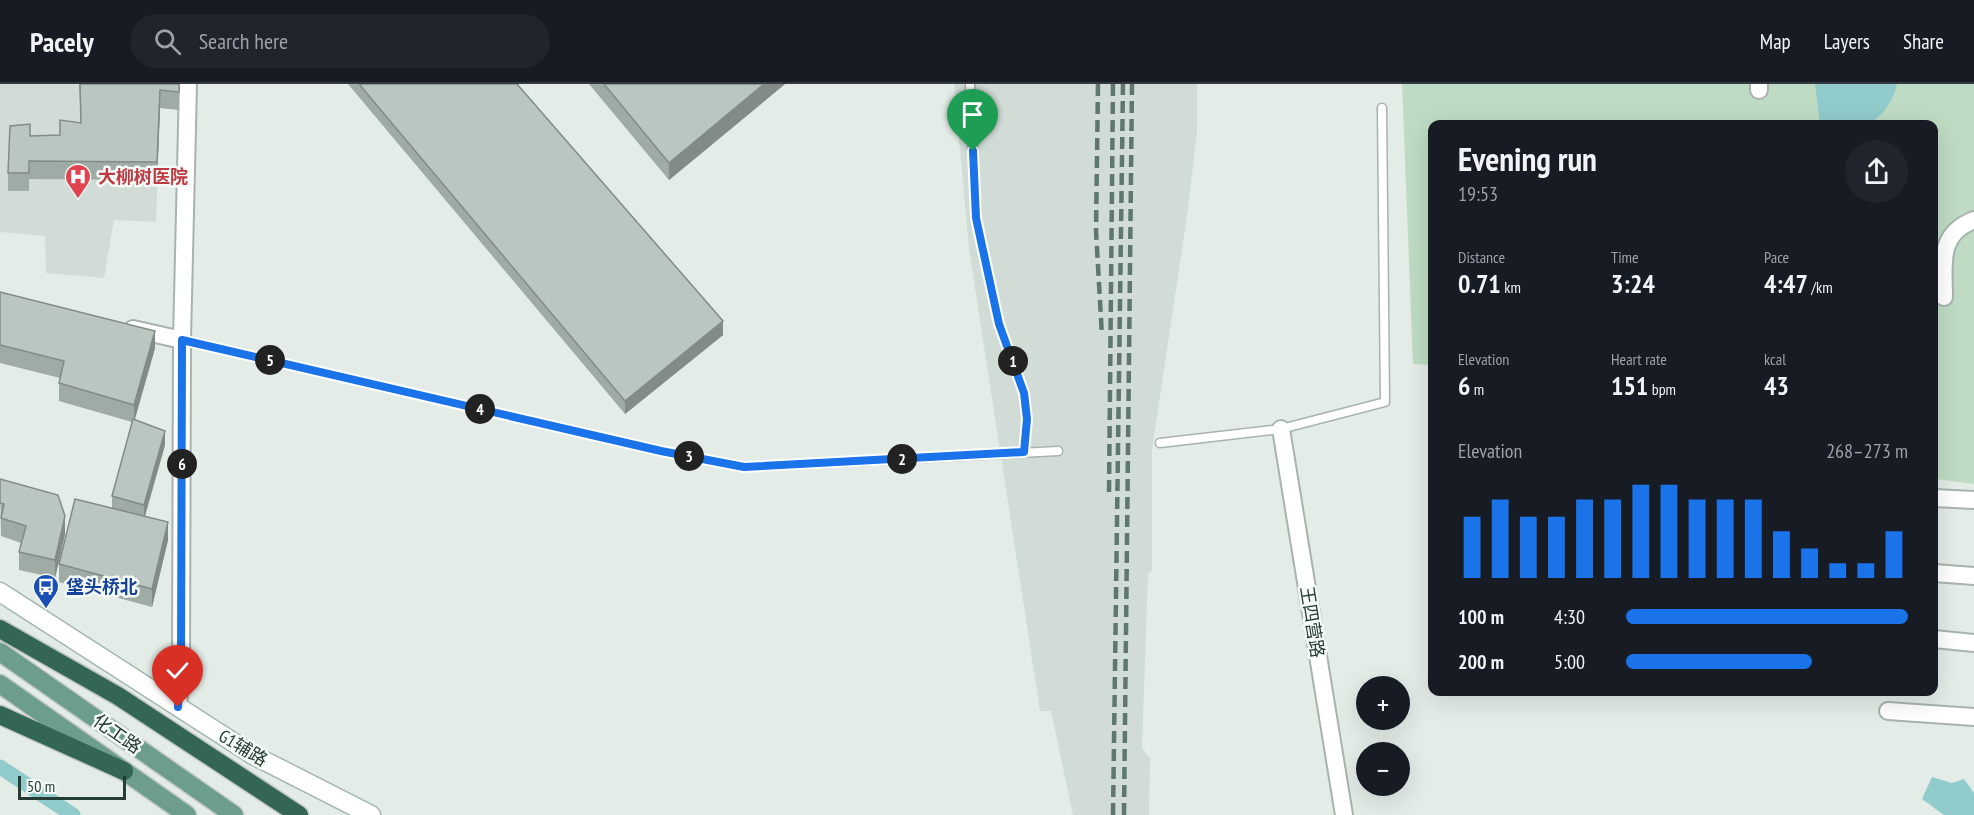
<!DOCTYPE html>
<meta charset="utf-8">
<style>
:root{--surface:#171b24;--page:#20242c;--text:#f1f3f6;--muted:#9ea1a6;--line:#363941;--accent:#1a73e8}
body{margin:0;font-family:"PT Sans Narrow","Noto Sans SC",sans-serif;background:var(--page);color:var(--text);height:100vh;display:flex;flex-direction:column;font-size:22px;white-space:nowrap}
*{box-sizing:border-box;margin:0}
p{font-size:20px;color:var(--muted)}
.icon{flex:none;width:33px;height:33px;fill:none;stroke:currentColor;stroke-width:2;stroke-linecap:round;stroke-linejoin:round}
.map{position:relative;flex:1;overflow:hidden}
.sheet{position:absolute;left:1428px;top:36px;width:510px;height:576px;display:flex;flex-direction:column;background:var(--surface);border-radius:12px;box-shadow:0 6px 24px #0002}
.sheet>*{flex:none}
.fabs{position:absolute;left:1356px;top:592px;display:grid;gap:12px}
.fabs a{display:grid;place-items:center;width:54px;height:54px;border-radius:50%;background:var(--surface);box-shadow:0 6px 24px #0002;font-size:30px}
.scale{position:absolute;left:18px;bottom:15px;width:108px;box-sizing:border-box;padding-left:6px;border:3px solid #253c33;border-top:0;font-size:16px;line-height:21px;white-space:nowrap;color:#253c33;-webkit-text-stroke:4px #f4f9f6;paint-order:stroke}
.pin{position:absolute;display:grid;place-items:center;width:51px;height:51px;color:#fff;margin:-62px -26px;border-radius:50% 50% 50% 0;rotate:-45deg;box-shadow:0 0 6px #0007}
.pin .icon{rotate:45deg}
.km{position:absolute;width:30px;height:30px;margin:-15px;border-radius:50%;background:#222;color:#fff;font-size:16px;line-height:30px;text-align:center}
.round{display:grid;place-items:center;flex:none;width:63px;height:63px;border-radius:32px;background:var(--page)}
.headline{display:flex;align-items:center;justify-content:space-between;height:102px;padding:0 30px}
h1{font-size:33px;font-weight:700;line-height:45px}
.stats{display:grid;grid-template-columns:repeat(3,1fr);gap:9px;height:102px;padding:6px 30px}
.stats div{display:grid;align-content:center}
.stats b{font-size:26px;font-weight:700}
.stats small{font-size:16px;font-weight:400}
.stats p{font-size:16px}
.chart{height:168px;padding:12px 30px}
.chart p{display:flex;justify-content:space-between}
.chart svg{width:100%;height:108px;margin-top:6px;stroke:var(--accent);stroke-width:6}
ul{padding:0 30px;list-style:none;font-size:20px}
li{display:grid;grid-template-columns:96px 72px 1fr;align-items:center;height:45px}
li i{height:15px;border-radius:8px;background:var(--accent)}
header{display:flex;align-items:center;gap:36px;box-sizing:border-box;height:84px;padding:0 30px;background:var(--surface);border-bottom:2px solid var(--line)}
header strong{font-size:28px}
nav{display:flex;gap:33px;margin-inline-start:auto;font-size:21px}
.search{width:420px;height:54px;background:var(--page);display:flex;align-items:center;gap:15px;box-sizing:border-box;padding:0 21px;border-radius:33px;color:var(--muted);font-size:22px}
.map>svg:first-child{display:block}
.built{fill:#d2dcd6}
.green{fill:#bfdbc3}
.water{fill:#91cbcc}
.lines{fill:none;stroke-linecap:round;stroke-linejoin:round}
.canal{stroke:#91cbcc;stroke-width:15}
.lane-casing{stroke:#a7b4ad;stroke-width:11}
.street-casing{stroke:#a7b4ad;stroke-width:20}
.secondary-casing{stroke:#a3b7ae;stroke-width:21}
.primary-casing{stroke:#c2c8c6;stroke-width:21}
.highway-casing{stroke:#c2c8c6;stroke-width:21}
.lane{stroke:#fff;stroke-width:8}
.street{stroke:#fff;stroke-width:16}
.secondary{stroke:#fff;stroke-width:18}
.primary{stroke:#6c9e8b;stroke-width:18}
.highway{stroke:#365;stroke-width:18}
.rail{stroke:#5f786e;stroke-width:4.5;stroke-dasharray:12 6;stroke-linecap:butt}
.wall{fill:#9faba5}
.shaded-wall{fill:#828b86}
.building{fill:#b9c7c0;stroke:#828b86;stroke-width:1.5}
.route-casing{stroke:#fff;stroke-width:12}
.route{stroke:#1a73e8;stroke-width:8}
.labels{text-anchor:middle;stroke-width:5;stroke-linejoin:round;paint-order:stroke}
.health-label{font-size:18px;font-weight:bold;fill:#be3a42;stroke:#f4f9f6;text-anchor:start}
.transit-label{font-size:18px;font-weight:bold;fill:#164399;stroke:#f4f9f6;text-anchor:start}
.street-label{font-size:18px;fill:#253c33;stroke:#f4f9f6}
</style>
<header>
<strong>Pacely</strong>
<div class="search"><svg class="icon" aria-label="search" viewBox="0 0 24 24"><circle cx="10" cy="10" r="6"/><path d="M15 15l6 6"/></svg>Search here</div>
<nav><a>Map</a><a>Layers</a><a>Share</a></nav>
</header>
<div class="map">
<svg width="1974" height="731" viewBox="0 0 1974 731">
<rect width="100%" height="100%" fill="#e4ece7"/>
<g class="built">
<polygon points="0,0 161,0 156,138 114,136 104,194 46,189 45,152 0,148"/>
<polygon points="954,0 1197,0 1197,47 1188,125 1152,366 1152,487 1148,490 1142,664 1150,675 1149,731 1073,731 1051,627 1040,627 969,165"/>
</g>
<polygon class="green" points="1402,0 1974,0 1974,400 1936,395 1934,388 1934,40 1432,40 1432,281 1413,280"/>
<g class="water">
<path d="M1815 0H1897C1894 15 1882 35 1867 40 1859 43 1830 40 1820 40Z"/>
<polygon points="1932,693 1952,699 1964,695 1974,709 1974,731 1944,731 1922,715"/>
</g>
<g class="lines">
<polyline class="canal" points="0,683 73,731"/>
<defs>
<g id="lane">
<polyline points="970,0 976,134 999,240 1024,309 1027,335 1024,368"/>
<polyline points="182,256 661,367 745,383 1058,367"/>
<polyline points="1160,359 1281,345 1385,318 1382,24"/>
</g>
<g id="street">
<polyline points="1759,0 1759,6"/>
<path d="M1944 213C1944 180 1937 150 1974 136"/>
<polyline points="133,245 182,256"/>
<polyline points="1281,345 1344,731"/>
<polyline points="1934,414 1974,416"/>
<polyline points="1934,489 1974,492"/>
<polyline points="1934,555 1974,559"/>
<polyline points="178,623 181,581 182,256 188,0"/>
<polyline points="1888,627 1974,633"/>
</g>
<polyline id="secondary" points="0,508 253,671 371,731"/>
<g id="primary">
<polyline points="0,568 234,731"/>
<polyline points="0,600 187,731"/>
</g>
<g id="highway">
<polyline points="0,545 118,612 299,731"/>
<polyline points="0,631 124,687"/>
</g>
</defs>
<use href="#lane" class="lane-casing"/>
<use href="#street" class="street-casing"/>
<use href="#secondary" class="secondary-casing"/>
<use href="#primary" class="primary-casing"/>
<use href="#highway" class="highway-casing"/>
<use href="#lane" class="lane"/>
<use href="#street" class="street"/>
<use href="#secondary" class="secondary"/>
<use href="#primary" class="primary"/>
<use href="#highway" class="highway"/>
<g class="rail">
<polyline points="1098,0 1096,147 1102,252"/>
<polyline points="1109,408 1113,0"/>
<polyline points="1113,731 1123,0"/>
<polyline points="1124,731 1132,0"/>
</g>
</g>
<g class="wall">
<polygon points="79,0 179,0 179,26 160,24 157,96 29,95 29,107 8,107 8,89 30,52 60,51 81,39"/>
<polygon points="348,0 517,0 723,251 625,330"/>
<polygon points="589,0 785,0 669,96"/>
<polygon points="0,208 155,264 135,335 165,361 145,433 168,456 152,523 59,498 59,480 112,424 112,412 132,338 59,317 59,299 60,294 0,279"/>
<polygon points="0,395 65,450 55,494 19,486 19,468 21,459 1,452"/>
</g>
<g class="shaded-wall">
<polygon points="764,0 785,0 669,96 669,79"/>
<polygon points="160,6 160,24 157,96 157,78"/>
<polygon points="723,237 723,251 625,330 625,317"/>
<polygon points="155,247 155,264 134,338 134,321"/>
<polygon points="165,347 165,361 144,434 144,421"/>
<polygon points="65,432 65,450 55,494 55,476"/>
<polygon points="168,438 168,456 152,523 152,505"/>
</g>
<g class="building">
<polygon points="80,0 179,0 179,8 160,6 157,78 29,77 29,89 8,89 10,42 30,40 30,52 60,51 60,36 81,39"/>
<polygon points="359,0 517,0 723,237 625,317"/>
<polygon points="604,0 764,0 669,79"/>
<polygon points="0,208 155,247 134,321 59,299 64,277 0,261"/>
<polygon points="133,335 165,347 144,421 112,412"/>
<polygon points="0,395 58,411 65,432 55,476 19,468 26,442 1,434 4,420 0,419"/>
<polygon points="75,415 168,438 152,505 59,480"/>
</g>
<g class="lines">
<defs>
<polyline id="route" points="178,623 181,580 182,256 661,367 744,383 1024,368 1027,335 1024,309 999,240 976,134 973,67"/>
</defs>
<use href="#route" class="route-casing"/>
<use href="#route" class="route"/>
</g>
<defs>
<symbol id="hospital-pin" viewBox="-11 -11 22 30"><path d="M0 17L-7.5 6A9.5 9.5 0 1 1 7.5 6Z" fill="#e0444e" stroke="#f4f9f6"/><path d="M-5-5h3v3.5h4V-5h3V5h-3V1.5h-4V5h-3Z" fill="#fff"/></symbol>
<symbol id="bus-pin" viewBox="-11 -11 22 30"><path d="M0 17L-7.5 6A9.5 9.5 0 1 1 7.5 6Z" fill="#1a4fb4" stroke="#f4f9f6"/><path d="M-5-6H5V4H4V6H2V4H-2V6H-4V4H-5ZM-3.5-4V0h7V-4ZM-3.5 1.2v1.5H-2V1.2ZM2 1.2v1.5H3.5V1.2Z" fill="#fff"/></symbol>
</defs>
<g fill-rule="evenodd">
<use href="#hospital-pin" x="63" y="78" width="30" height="40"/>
<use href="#bus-pin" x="31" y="488" width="30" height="40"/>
</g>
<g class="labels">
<g class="health-label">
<text x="98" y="99">大柳树医院</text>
</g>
<g class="transit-label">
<text x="66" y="509">垡头桥北</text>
</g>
<g class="street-label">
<text transform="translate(1312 538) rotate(81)" y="6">王四营路</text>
<text transform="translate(117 650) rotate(35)" y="6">化工路</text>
<text transform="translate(243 664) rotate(31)" y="6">G1辅路</text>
</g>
</g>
</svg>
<div class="fabs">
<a>+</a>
<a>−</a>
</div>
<div class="scale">50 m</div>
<div class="pin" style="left:973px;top:67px;background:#1e9e55"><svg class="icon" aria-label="arrive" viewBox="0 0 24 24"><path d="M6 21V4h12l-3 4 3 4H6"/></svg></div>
<div class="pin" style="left:178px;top:623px;background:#d93025"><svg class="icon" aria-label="check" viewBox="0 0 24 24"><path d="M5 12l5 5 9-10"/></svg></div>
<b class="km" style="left:1013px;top:277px">1</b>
<b class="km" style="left:902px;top:375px">2</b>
<b class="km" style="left:689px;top:372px">3</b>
<b class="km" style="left:480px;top:325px">4</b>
<b class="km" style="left:270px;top:276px">5</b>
<b class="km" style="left:182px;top:380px">6</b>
<section class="sheet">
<div class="headline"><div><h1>Evening run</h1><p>19:53</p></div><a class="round"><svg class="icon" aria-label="share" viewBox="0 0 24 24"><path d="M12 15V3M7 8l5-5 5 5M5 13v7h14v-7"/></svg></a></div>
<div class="stats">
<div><p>Distance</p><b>0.71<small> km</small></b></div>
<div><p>Time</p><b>3:24</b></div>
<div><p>Pace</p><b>4:47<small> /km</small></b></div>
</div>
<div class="stats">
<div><p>Elevation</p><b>6<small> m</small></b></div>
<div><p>Heart rate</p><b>151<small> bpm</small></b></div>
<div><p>kcal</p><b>43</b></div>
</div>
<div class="chart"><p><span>Elevation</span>268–273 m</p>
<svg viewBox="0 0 160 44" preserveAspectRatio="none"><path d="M5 44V19M15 44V12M25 44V19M35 44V19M45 44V12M55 44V12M65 44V6M75 44V6M85 44V12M95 44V12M105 44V12M115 44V25M125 44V32M135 44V38M145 44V38M155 44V25"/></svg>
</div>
<ul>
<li><b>100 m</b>4:30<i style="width:100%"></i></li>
<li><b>200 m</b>5:00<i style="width:66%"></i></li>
</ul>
</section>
</div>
